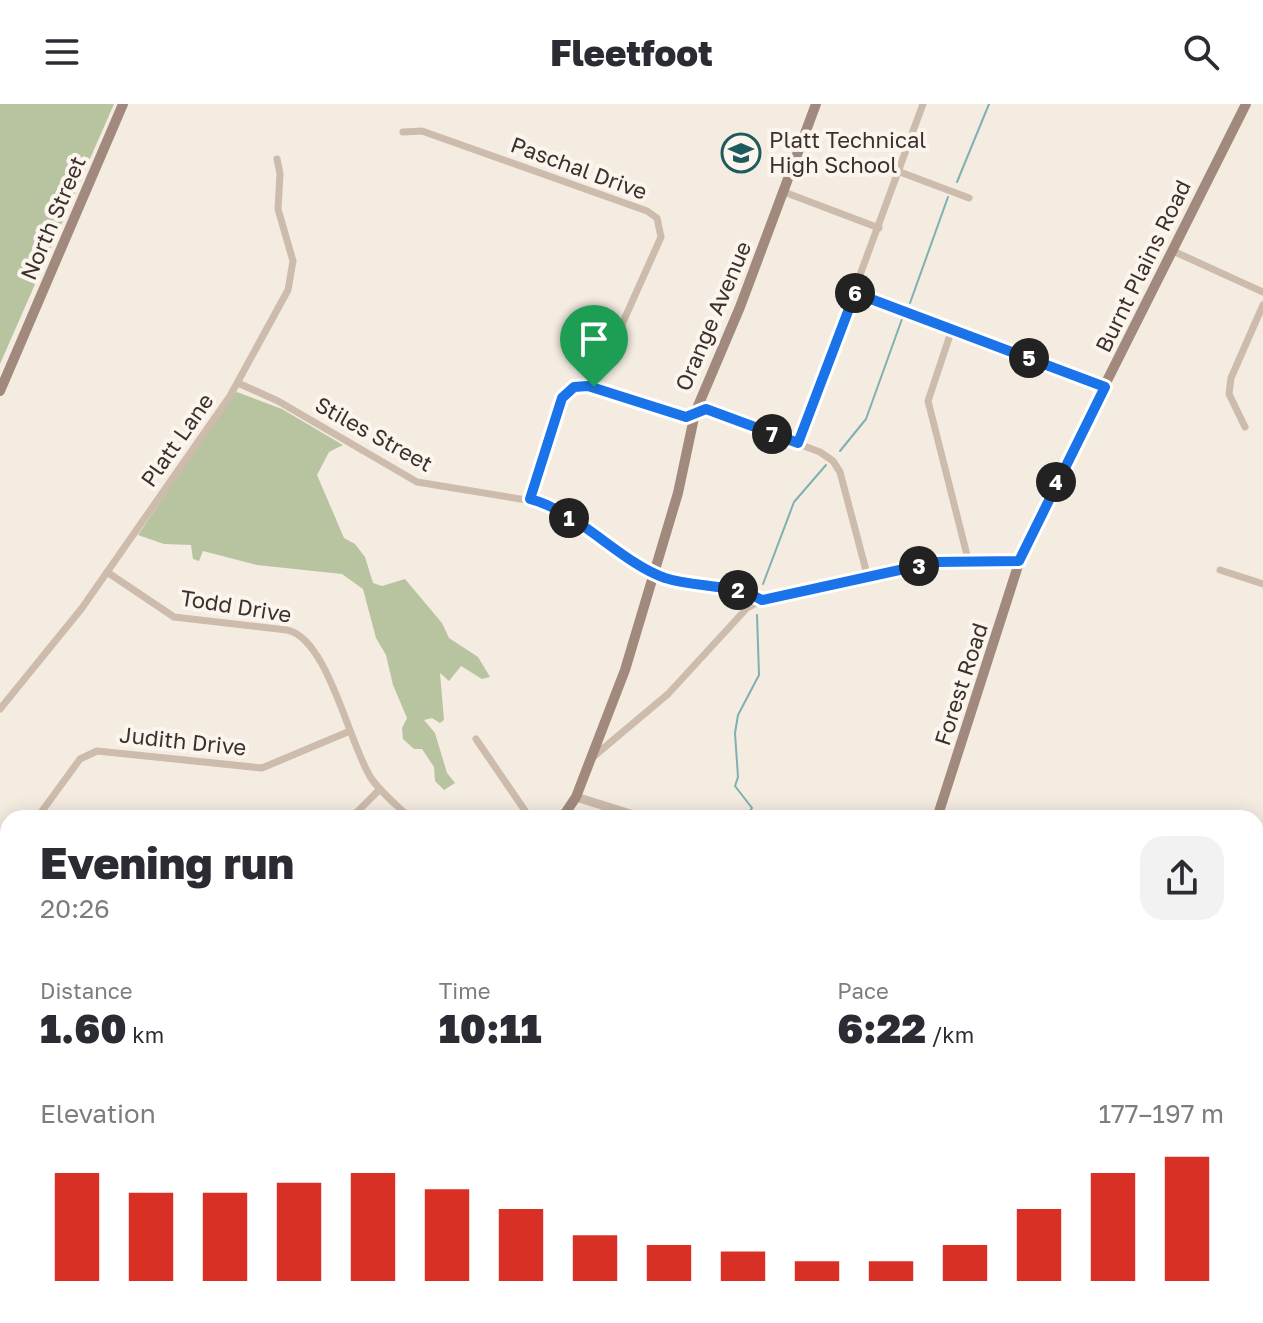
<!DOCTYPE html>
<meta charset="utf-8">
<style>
:root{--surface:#fff;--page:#f2f2f3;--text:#2b2b33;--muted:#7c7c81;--accent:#d93025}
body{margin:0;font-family:"Golos Text",sans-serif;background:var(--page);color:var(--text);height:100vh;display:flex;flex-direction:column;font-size:30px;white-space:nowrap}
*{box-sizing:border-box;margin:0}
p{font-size:26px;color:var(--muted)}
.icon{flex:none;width:44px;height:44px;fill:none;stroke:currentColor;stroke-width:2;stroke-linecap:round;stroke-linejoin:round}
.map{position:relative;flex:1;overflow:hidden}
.side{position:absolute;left:0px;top:706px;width:1264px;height:514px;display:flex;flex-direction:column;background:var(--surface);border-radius:24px 24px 0 0;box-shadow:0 4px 20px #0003}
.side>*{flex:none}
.pin{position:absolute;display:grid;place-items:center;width:68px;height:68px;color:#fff;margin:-82px -34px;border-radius:50% 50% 50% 0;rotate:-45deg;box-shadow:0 0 8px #0007}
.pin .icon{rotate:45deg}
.km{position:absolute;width:40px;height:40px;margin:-20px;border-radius:50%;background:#222;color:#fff;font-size:22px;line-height:40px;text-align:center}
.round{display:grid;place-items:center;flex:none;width:84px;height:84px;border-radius:24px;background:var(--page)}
.overview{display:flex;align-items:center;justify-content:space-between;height:136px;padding:0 40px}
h1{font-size:44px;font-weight:800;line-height:60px}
.metrics{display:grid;grid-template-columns:repeat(3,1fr);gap:12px;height:136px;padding:8px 40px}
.metrics div{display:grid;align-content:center}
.metrics b{font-size:40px;font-weight:800}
.metrics small{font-size:22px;font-weight:400}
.metrics p{font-size:22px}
.chart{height:224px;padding:16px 40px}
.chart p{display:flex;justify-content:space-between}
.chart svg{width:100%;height:144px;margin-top:8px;stroke:var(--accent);stroke-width:6}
header{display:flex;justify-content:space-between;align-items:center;height:104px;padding:0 40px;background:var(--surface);font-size:36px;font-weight:800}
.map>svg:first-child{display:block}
.green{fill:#b8c4a0}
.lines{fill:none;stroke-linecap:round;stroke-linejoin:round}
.stream{stroke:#7fb0b2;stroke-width:2}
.minor{stroke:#cdbbac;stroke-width:7}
.tertiary{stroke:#cdbbac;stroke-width:9}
.secondary{stroke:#a18a7d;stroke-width:10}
.primary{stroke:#7d675c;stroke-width:11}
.motorway{stroke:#5c4a42;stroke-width:12}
.route-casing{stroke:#fff;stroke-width:16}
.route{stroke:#1a73e8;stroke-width:10}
.labels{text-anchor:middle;stroke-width:8;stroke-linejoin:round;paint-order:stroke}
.poi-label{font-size:22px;fill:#3b302b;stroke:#fbf5ee;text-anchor:start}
.street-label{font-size:22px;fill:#3b302b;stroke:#fbf5ee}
</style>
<header><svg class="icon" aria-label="menu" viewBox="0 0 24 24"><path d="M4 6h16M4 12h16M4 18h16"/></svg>Fleetfoot<svg class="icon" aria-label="search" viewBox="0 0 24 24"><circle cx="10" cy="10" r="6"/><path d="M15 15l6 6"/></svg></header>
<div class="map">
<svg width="1263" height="1219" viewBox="0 0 1263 1219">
<rect width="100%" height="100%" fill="#f4ebe1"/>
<g class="green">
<polygon points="0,0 114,0 0,260"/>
<polygon points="237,288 282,305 343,341 329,348 317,371 344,434 355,440 365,453 373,479 382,482 405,475 442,519 449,534 478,553 490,573 482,575 461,562 449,577 440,569 444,616 440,619 432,614 424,616 435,629 447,669 455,679 444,686 435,677 434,663 422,645 414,645 403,635 402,624 407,614 393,581 386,551 376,534 363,485 342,470 257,461 203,447 199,457 193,455 191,441 164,440 138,431 231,292"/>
<polygon points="1256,854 1263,860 1263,901 1256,905"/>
<polygon points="1256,959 1263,959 1263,994 1256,997"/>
<polygon points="392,1212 411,1212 415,1217 420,1212 617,1212 628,1219 385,1219"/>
<polygon points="769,1212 1001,1212 989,1219 787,1219"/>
</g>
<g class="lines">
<g class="stream">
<polyline points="957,78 989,0"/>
<polyline points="910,199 948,93"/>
<polyline points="840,347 866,315 902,215"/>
<polyline points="763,480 794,398 826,361"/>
<polyline points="745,714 752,704 735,682 738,673 735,629 738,611 759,571 757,511"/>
<polyline points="417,1219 417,1212"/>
</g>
<g class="minor">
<polyline points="403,28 422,27 647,107 657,114 661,133 594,283"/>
<polyline points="900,68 969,94"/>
<polyline points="784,88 879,124"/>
<polyline points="1173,147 1263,188"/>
<polyline points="855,189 1105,283"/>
<polyline points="952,225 928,297 968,455"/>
<polyline points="238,279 278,297 417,378 545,399 663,473 747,488 762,496"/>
<polyline points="1245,323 1229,290 1231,274 1263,201"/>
<polyline points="798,339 923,0"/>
<polyline points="530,395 562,294 570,285 588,282 686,313 706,305 820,348 833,357 840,368 868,474"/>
<polyline points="1220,466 1263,480"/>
<path d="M107 468 174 513 287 526C328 534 349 640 371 674 381 689 397 701 410 714"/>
<polyline points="0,605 82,504 230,292 288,186 293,157 278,105 280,70 277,55"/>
<polyline points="476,635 530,714"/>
<polyline points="593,653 668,590 747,504 762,496 936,458 1019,457"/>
<polyline points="37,714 80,655 97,647 262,664 350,627"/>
<polyline points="351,714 380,685"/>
<polyline points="0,939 8,937"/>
<polyline points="0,1167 8,1168"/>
<polyline points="1260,1219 1263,1215"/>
</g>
<g class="tertiary">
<polyline points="576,693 643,714"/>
<polyline points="1256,802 1263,800"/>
</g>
<g class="secondary">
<polyline points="0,287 123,0"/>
<polyline points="562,714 576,693 625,566 678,389 695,309 740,203 816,0"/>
<polyline points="937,714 1025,440 1246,0"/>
<polyline points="356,1219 357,1212"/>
<polyline points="705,1219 710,1212"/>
</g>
<g class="primary">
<polyline points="1190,1219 1197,1212"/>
<polyline points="1210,1219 1217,1212"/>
</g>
<g class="motorway">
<polyline points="0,1011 8,1011"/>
<polyline points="0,1031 8,1031"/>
<polyline points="1256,1149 1260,1146"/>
<polyline points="1256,1178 1263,1168"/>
<polyline points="667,1212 685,1219"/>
<polyline points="723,1212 741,1219"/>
<polyline points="1073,1212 1091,1219"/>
<polyline points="1001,1219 1012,1212"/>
<polyline points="1014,1219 1031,1212"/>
<polyline points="1226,1219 1231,1212"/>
</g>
</g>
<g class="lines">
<defs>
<path id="route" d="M855 189 1105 283 1019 457 936 458 762 496C731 479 697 484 665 474 621 459 578 407 530 395L562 294 574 283 588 282 686 313 706 305 798 339Z"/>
</defs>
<use href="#route" class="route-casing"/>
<use href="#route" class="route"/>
</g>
<defs>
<symbol id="school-ring" viewBox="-11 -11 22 22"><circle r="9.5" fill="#fbf5ee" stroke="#1f5a5e" stroke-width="1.5"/><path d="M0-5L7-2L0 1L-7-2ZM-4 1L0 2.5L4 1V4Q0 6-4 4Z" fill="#1f5a5e"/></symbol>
</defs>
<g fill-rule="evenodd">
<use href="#school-ring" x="719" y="27" width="44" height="44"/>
</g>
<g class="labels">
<g class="poi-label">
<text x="769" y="44">Platt Technical<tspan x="769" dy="25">High School</tspan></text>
</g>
<g class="street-label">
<text transform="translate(579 64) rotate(20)" y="8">Paschal Drive</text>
<text transform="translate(53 114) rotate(-67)" y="8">North Street</text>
<text transform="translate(1143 162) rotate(-64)" y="8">Burnt Plains Road</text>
<text transform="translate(713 212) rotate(-67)" y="8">Orange Avenue</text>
<text transform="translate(374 330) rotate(29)" y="8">Stiles Street</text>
<text transform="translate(177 336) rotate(-55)" y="8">Platt Lane</text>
<text transform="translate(236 502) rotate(9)" y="8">Todd Drive</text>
<text transform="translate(961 580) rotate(-72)" y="8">Forest Road</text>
<text transform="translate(183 637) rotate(6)" y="8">Judith Drive</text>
</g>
</g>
</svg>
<div class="pin" style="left:594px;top:283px;background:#1e9e55"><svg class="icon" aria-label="arrive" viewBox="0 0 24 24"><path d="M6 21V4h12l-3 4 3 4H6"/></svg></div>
<b class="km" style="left:569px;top:414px">1</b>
<b class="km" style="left:738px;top:486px">2</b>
<b class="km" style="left:919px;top:462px">3</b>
<b class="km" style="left:1056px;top:378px">4</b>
<b class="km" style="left:1029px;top:254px">5</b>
<b class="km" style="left:855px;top:189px">6</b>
<b class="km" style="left:772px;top:330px">7</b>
<section class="side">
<div class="overview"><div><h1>Evening run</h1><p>20:26</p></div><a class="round"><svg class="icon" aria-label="share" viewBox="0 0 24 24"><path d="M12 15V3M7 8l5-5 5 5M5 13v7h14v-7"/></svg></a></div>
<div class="metrics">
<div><p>Distance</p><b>1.60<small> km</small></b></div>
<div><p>Time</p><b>10:11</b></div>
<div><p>Pace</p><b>6:22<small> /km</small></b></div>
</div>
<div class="chart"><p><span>Elevation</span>177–197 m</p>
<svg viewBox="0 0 160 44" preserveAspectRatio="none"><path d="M5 44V11M15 44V17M25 44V17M35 44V14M45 44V11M55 44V16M65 44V22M75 44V30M85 44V33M95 44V35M105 44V38M115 44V38M125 44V33M135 44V22M145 44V11M155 44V6"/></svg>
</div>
</section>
</div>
